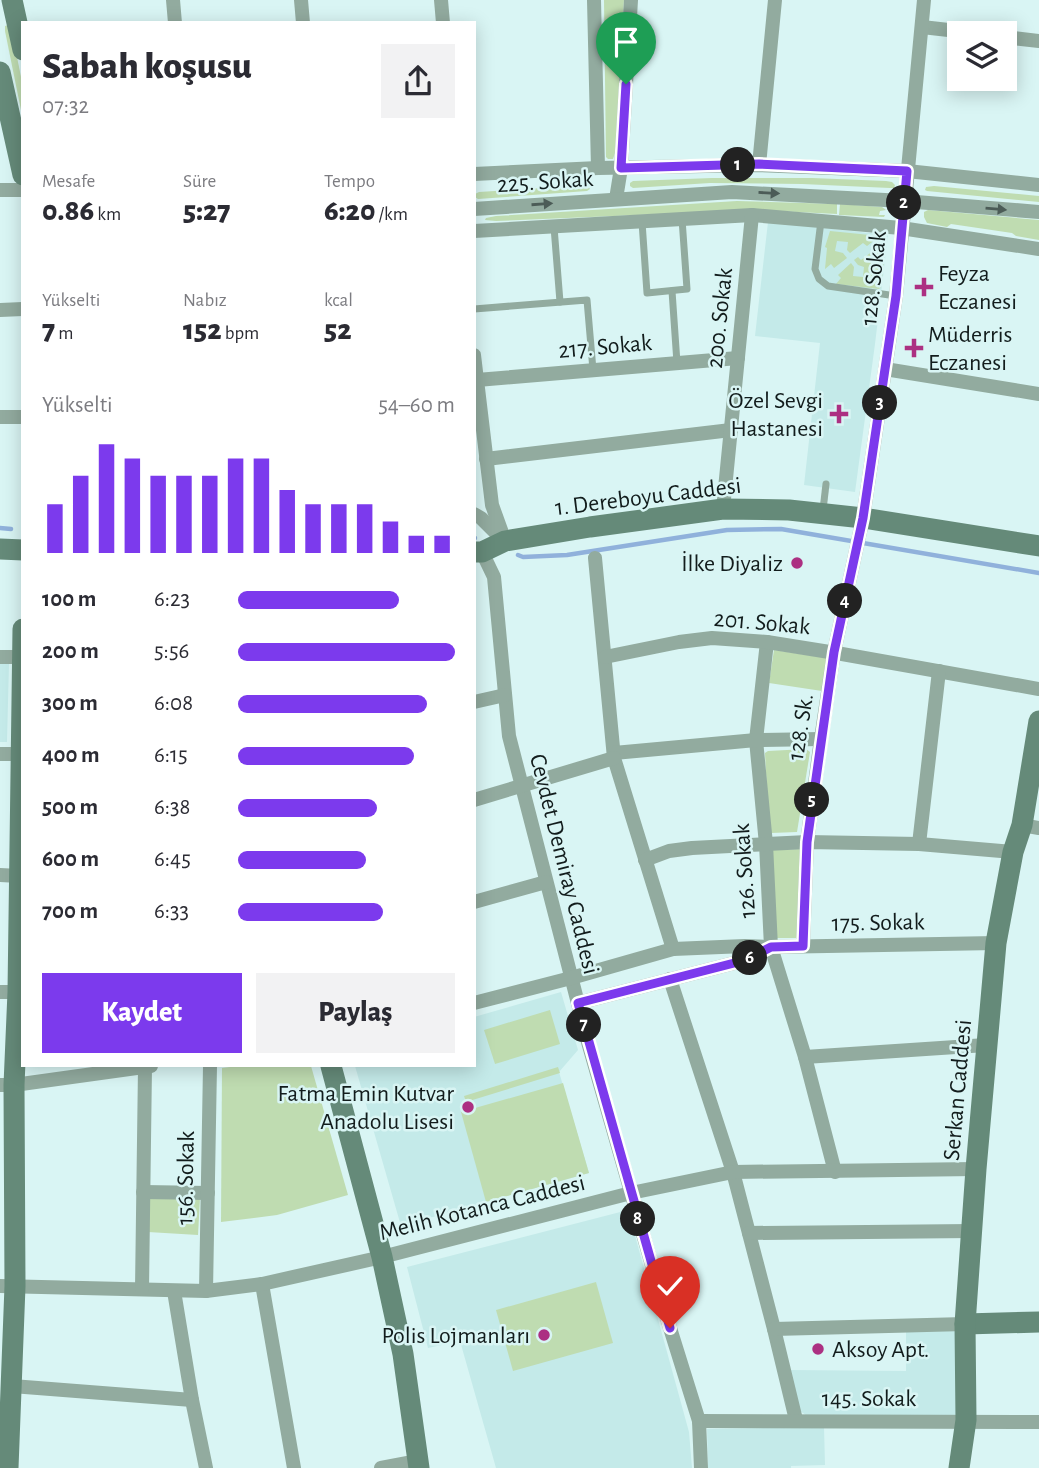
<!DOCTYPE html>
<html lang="tr">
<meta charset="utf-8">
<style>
:root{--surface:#fff;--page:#f2f2f3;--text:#2b2b33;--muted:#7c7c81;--accent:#7c3aed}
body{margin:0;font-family:"Alegreya Sans",sans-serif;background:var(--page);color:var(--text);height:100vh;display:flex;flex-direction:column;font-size:26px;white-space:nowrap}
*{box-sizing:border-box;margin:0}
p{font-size:23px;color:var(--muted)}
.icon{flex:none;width:38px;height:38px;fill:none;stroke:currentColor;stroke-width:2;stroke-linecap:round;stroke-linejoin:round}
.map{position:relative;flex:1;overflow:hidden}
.details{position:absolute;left:21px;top:21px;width:455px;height:1046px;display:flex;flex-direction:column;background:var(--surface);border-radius:0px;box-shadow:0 4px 18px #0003}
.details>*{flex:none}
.buttons{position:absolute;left:947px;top:21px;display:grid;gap:14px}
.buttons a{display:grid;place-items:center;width:70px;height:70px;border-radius:0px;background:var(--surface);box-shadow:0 4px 18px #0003;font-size:35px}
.pin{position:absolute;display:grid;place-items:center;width:60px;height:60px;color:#fff;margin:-72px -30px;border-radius:50% 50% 50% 0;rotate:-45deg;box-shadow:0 0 7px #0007}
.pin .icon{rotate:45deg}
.km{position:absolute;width:35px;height:35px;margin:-18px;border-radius:50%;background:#222;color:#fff;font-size:19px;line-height:35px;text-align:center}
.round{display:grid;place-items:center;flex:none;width:74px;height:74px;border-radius:0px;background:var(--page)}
.head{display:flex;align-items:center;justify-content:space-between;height:119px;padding:0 21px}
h1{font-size:38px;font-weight:800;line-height:52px}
.figures{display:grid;grid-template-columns:repeat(3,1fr);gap:10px;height:119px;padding:7px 21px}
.figures div{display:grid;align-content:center}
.figures b{font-size:30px;font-weight:800}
.figures small{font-size:19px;font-weight:400}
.figures p{font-size:19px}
.chart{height:196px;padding:14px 21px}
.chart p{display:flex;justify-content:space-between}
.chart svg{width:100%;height:126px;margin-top:7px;stroke:var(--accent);stroke-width:6}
.cta{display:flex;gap:14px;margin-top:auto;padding:14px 21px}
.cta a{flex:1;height:80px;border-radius:0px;background:var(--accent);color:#fff;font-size:28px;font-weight:800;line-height:80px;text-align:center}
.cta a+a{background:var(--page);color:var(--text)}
ul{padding:0 21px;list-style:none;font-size:23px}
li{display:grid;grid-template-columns:112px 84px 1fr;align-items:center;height:52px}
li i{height:18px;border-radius:9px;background:var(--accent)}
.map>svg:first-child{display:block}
.built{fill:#c4eae9}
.green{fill:#bfdcb1}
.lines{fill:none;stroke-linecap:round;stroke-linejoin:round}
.stream{stroke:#90b1db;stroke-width:4.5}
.lane{stroke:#92ab9f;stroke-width:7}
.street{stroke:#92ab9f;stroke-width:14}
.secondary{stroke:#658a79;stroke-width:21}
.oneway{fill:#4c5c57}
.route-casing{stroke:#fff;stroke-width:14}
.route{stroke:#7c3aed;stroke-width:9}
.poi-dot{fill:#ac3082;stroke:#d9f5f4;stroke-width:2.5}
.labels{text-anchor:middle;stroke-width:5;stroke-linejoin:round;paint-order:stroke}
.street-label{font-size:24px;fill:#121c1c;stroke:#d9f5f4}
.poi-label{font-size:24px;fill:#121c1c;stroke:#d9f5f4;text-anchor:end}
</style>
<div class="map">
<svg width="1039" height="1468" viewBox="0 0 1039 1468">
<rect width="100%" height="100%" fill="#d9f5f4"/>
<g class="built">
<polygon points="768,222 888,235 875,344 855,492 804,485 820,343 755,336"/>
<polygon points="0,663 9,663 7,742 0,742"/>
<polygon points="561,992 578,1050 559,1072 589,1173 401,1226 355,1066 474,1066 474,1017"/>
<polygon points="628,1210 689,1432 692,1468 496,1468 460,1341 428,1348 407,1267"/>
<polygon points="906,1331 958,1331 957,1415 806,1415 800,1411 790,1370 906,1371"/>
<polygon points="824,1427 825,1465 791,1466 791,1468 708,1468 707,1429"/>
</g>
<g class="green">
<polygon points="604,0 624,0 615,153 613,159 608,159 606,157"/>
<polygon points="8,25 11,27 23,87 23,120 5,31 5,26"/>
<polygon points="712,178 812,178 886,181 892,182 895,185 894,188 890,188 802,184 710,183 633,188 630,186 630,183 633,181"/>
<polygon points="588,185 590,189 587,191 478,199 475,197 475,194 479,192"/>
<polygon points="934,186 1039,196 1039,202 927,191 925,190 926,187"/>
<polygon points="737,201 837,204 837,214 756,210 496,221 485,220 486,218 496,216"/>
<polygon points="840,204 882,207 886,210 880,211 879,215 885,215 884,217 839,215"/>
<polygon points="928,210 1039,220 1039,240 1016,236 1012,233 951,224 947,227 927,223 924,217 924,212"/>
<polygon points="830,231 880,236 867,246 863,243 850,253 847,250 848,242 837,241 835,251 843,253 847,258 834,268 831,264 825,269 827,248 825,247"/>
<polygon points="886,241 881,287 879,289 836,284 841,278 838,275 851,263 854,267 853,276 863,277 864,267 858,265 854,260 858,257 861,260"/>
<polygon points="774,650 827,658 822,691 769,683"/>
<polygon points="806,749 810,752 797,832 771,833 769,831 765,753 768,751"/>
<polygon points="801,849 799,938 776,938 771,850"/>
<polygon points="550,1010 560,1044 495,1064 484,1030"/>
<polygon points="238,1066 311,1066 348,1195 277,1215 221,1222 222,1068"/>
<polygon points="558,1067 560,1073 466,1102 464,1096"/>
<polygon points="563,1083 589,1173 486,1202 461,1112"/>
<polygon points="150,1195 200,1198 198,1235 148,1232"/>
<polygon points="596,1282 613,1343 513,1371 496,1310"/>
</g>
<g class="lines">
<g class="stream">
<polyline points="0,528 11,529"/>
<polyline points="474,538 475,538"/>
<polyline points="518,555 523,557 567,555 727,530 781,529 1039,573"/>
</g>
<g class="lane">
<polyline points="821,221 815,269 819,279 828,286 896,296"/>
<polyline points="642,222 647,293 687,289 682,219"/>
<polyline points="554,227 560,302"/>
<polyline points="672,291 677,363"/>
<polyline points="474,309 587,300 593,370"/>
<polyline points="823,510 826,484"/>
</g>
<g class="street">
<polyline points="173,0 175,23"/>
<polyline points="301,0 303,23"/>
<polyline points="441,0 443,23"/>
<polyline points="594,0 598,168"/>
<polyline points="922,27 975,33"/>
<polyline points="1004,37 1039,41"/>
<polyline points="759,165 775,0"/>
<polyline points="474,174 598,168 759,165 907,171 1039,185"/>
<polyline points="0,190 23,190"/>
<polyline points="616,199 621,168 631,0"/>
<polyline points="474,209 732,192 904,201 1039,212"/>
<polyline points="474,231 752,215 901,228 1039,249"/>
<polyline points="0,310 23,309"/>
<polyline points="474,355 492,505 505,541"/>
<polyline points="885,369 1039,394"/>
<polyline points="477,380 738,358"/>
<polyline points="0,417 23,417"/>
<polyline points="486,459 731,430"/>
<polyline points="723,509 752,215"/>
<polyline points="474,514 481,518 501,538"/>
<polyline points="482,552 494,577 509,736 588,1042 670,1328 699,1421 701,1468"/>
<polyline points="595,558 614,758 673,949"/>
<polyline points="767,642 756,740 766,844 771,947 805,1057 835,1172"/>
<polyline points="0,657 23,657"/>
<polyline points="605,657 679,642 712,638 767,642 842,654 1039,689"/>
<polyline points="474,702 505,695"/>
<polyline points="614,753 756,740 821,739"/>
<polyline points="0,754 23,754"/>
<polyline points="474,800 614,758"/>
<polyline points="1022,825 1039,828"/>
<polyline points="919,844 939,671"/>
<polyline points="645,860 669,851 692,848 807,842 919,844 1013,852"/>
<polyline points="0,875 19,876"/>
<polyline points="474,902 546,882"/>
<polyline points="803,945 807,842 821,739 834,652 863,518 896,296 924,0"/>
<polyline points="670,979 733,1172 774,1329 796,1420"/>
<polyline points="0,992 18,992"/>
<polyline points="474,1003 571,978 673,949 745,946 771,947 996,943"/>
<polyline points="578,1003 746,960 771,947"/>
<polyline points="805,1057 986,1045"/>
<polyline points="0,1085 14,1085 151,1066"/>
<polyline points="143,1192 208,1193"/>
<polyline points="749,1233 972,1231"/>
<polyline points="262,1284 294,1468"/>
<polyline points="0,1286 206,1291 262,1284 382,1257 631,1193 733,1172 976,1169"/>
<polyline points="142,1289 145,1067"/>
<polyline points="174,1291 192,1400 206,1468"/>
<polyline points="206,1291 210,1066"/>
<polyline points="774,1329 965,1324"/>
<polyline points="12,1386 192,1400"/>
<polyline points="699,1421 1039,1422"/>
<polyline points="381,1468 418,1461"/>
</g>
<g class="secondary">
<polyline points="12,0 23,50"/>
<polyline points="0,72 23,175"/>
<polyline points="0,549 23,550"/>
<polyline points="474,552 482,552 505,541 590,527 723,509 789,510 863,518 1039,546"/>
<polyline points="331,1066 382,1257 403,1354 419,1468"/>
<polyline points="965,1324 1039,1322"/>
<polyline points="8,1468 15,1286 14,1085 18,992 23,629"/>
<polyline points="959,1468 966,1420 965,1324 976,1169 996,943 1013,852 1022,825 1039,721"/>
</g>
</g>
<defs><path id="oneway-solid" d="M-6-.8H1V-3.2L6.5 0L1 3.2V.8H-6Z" transform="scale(1.75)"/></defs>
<g class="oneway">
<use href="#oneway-solid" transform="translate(769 193) rotate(3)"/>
<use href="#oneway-solid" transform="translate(542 204) rotate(-4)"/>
<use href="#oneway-solid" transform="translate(996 209) rotate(5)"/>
</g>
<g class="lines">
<defs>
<polyline id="route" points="626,84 621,168 759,164 907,171 896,296 885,369 863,518 834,652 807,842 803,946 771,947 746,960 578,1003 670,1328"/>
</defs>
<use href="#route" class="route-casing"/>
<use href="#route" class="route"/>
</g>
<g class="poi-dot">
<path d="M920.5 276.5h7v7h7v7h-7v7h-7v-7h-7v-7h7z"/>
<path d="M910.5 337.5h7v7h7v7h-7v7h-7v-7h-7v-7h7z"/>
<path d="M835.5 403.5h7v7h7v7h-7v7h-7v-7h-7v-7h7z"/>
<circle cx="797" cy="563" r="7"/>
<circle cx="468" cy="1107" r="7"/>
<circle cx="544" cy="1335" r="7"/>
<circle cx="818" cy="1349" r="7"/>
</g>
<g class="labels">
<g class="street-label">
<text transform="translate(545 181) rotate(-4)" y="8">225. Sokak</text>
<text transform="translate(873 278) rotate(-84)" y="8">128. Sokak</text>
<text transform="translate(719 318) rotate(-84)" y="8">200. Sokak</text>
<text transform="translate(605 346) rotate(-5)" y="8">217. Sokak</text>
<text transform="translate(648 496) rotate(-7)" y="8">1. Dereboyu Caddesi</text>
<text transform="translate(762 622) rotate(5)" y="8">201. Sokak</text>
<text transform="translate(800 727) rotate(-81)" y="8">128. Sk.</text>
<text transform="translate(565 864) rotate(76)" y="8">Cevdet Demiray Caddesi</text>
<text transform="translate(744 871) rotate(-94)" y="8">126. Sokak</text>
<text transform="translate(878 922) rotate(-1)" y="8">175. Sokak</text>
<text transform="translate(957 1090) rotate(-85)" y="8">Serkan Caddesi</text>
<text transform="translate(185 1178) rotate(-89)" y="8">156. Sokak</text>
<text transform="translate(482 1207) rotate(-14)" y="8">Melih Kotanca Caddesi</text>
<text x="869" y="1406">145. Sokak</text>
</g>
<g class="poi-label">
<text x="938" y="281" text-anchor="start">Feyza<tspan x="938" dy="28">Eczanesi</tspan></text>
<text x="928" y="342" text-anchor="start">Müderris<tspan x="928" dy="28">Eczanesi</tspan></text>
<text x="823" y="408">Özel Sevgi<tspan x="823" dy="28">Hastanesi</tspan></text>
<text x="783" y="571">İlke Diyaliz</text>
<text x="454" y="1101">Fatma Emin Kutvar<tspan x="454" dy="28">Anadolu Lisesi</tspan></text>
<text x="530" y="1343">Polis Lojmanları</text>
<text x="832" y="1357" text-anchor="start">Aksoy Apt.</text>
</g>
</g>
</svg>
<div class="buttons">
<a><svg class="icon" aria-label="layers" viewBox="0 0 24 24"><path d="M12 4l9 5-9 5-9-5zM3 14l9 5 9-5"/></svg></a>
</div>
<div class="pin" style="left:626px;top:84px;background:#1e9e55"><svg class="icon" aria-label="arrive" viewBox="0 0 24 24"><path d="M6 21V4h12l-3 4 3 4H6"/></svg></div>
<div class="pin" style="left:670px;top:1328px;background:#d93025"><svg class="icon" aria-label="check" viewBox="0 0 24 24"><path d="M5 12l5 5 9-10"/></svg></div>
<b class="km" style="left:738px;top:165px">1</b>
<b class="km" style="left:904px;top:203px">2</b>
<b class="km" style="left:880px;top:403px">3</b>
<b class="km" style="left:845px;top:601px">4</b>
<b class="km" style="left:812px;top:800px">5</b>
<b class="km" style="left:750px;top:958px">6</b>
<b class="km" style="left:584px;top:1025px">7</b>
<b class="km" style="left:638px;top:1219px">8</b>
<section class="details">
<div class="head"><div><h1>Sabah koşusu</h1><p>07:32</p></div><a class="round"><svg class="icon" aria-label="share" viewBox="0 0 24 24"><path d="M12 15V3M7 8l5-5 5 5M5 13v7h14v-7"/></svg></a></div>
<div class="figures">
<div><p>Mesafe</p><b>0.86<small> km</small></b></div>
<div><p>Süre</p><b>5:27</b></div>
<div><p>Tempo</p><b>6:20<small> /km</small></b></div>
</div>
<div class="figures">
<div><p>Yükselti</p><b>7<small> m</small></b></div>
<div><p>Nabız</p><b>152<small> bpm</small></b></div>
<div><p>kcal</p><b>52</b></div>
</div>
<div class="chart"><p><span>Yükselti</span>54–60 m</p>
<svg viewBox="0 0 160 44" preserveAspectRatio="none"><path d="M5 44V27M15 44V17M25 44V6M35 44V11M45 44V17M55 44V17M65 44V17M75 44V11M85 44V11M95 44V22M105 44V27M115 44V27M125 44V27M135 44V33M145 44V38M155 44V38"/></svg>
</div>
<ul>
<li><b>100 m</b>6:23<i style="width:74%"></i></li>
<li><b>200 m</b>5:56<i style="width:100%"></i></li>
<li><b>300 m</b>6:08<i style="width:87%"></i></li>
<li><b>400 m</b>6:15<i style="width:81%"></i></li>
<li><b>500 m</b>6:38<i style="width:64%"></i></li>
<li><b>600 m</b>6:45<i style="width:59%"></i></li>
<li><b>700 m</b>6:33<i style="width:67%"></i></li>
</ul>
<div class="cta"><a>Kaydet</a><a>Paylaş</a></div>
</section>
</div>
